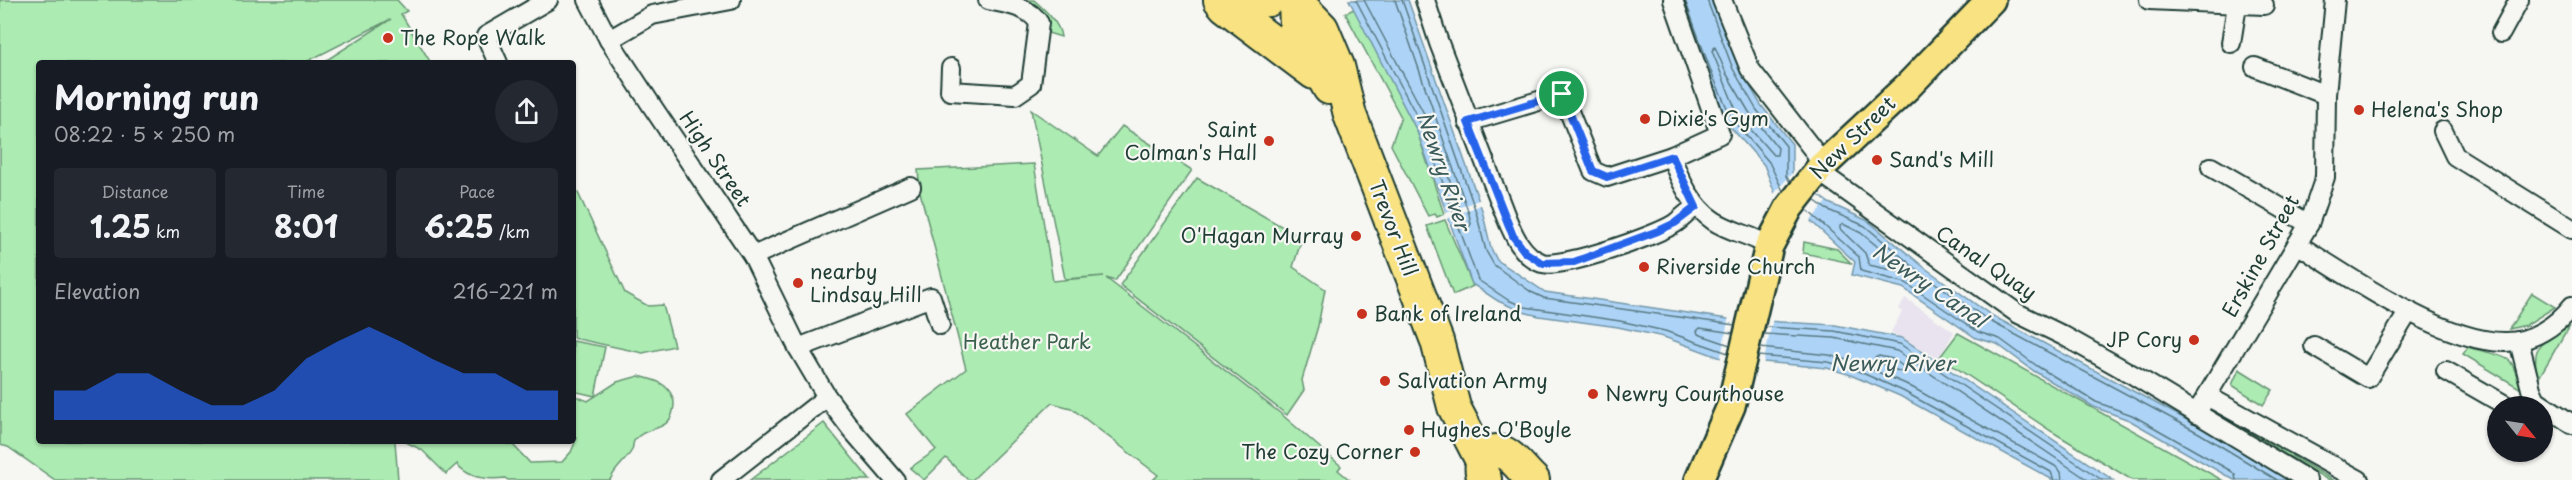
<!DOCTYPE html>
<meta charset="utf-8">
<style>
:root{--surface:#171b24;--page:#242831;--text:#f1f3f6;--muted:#9ea1a6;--accent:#2563eb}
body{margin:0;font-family:"Playpen Sans",sans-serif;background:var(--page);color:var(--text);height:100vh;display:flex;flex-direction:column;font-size:22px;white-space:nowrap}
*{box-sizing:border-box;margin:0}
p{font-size:20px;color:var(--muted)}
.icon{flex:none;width:33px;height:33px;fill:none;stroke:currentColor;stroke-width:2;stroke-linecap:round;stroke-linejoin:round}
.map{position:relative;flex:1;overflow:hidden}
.side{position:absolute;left:36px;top:60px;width:540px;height:384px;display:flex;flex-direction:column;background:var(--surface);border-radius:6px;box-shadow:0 2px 4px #0004}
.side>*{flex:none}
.needle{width:39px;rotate:120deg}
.buttons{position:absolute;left:2487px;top:396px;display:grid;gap:12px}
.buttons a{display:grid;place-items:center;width:66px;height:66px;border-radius:50%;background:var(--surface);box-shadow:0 2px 4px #0004;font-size:30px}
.pin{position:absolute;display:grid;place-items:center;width:51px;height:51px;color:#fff;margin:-26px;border:3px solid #fff;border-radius:50%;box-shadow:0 2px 6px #0007}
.round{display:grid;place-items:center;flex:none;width:63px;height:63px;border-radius:32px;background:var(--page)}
.headline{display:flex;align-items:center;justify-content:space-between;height:102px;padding:0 18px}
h1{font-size:33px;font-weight:700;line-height:45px}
.stats{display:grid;grid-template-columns:repeat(3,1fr);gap:9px;height:102px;padding:6px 18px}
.stats div{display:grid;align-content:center;border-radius:6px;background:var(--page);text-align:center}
.stats b{font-size:30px;font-weight:700}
.stats small{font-size:16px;font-weight:400}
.stats p{font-size:16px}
.chart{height:168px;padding:12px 18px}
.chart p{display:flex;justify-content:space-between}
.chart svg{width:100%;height:108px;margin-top:6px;fill:var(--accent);opacity:.7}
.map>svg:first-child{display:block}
.built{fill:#e8e3ee}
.green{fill:#acebb2;stroke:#669473;stroke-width:1.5}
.water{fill:#add4f7;stroke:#7498a9;stroke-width:1.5}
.pier{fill:#f6f6f2}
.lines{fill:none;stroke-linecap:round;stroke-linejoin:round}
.shore{stroke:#587982;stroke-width:1.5}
.street-casing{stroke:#1f3d34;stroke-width:22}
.primary-casing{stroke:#1f3d34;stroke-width:32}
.highway-casing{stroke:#1f3d34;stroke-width:36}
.street{stroke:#f6f6f2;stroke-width:18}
.primary{stroke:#f8e281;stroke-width:27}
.highway{stroke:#f8e281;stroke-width:32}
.route-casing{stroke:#fff;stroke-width:12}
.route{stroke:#2563eb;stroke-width:8}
.poi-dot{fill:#c8321e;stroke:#f6f6f2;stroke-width:2}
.labels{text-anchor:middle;stroke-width:4.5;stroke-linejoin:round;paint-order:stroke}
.poi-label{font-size:20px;fill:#1f3d34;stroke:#f6f6f2;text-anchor:start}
.street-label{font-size:20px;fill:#1f3d34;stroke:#f6f6f2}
.park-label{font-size:20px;fill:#3b604d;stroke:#f6f6f2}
.water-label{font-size:21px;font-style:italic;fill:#3b5b5b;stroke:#f6f6f2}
</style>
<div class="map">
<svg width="2572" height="480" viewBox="0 0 2572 480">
<rect width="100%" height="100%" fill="#f6f6f2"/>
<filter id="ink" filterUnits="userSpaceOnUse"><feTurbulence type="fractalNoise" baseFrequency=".0167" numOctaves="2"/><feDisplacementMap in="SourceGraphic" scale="12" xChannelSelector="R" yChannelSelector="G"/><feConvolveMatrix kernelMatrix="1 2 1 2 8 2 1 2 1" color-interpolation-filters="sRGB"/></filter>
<g filter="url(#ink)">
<polygon class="built" points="1905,298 1954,332 1939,359 1891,332 1902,312 1899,309"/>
<g class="green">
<polygon points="0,0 397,0 407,11 401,14 431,63 322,63 391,19 304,63 39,63 39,441 395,441 398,480 55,480 8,447 0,445"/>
<path d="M1023 0H1034C1044 9 1060 23 1061 37L1048 33C1046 15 1039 7 1023 0Z"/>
<polygon points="1354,9 1417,131 1444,214 1437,217 1435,214 1428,216 1391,145 1401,117 1345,13"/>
<polygon points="1031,110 1098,156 1122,126 1192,170 1115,281 1106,278 1280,413 1341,466 1338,470 1350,480 1153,480 1158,475 1071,408 1052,403 972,480 968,480 946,458 924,480 910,468 936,450 907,414 966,369 920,192 918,170 1034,164 1053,281 1104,276 1065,279"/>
<polygon points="1197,178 1302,238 1293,267 1325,289 1318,326 1302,380 1304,390 1287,415 1120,285"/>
<polygon points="573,189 578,193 625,293 648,306 663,305 674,346 643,353 573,338"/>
<polygon points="1445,220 1473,286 1453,295 1427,226"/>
<polygon points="1804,242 1837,249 1851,263 1803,253"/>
<polygon points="2532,293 2555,307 2526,325 2509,329"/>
<path d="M2569 326 2537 381C2532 340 2538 348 2569 326Z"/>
<polygon points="1958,333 2222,480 2132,480 2051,431 1940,357"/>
<polygon points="573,341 605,347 595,396 573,391"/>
<path d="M2468 347C2478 351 2503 354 2510 361 2515 367 2518 381 2521 389L2463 354Z"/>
<polygon points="2239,369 2273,390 2263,405 2232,385"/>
<path d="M639 376C654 380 667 382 673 398 675 403 674 406 673 411 669 433 645 425 634 441 633 443 633 447 632 450 626 461 615 468 610 480H508L505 478C488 480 468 478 457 464L446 474 422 450 404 441H494L513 445 530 463 562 462 571 452 577 438 573 435V413H575L573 412V395L588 401 617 382Z"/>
<polygon points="824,423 870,480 750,480"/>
<polygon points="2242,424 2287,445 2292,456 2333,480 2328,480 2241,427"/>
</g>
<g class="water">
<polygon points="1349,0 1408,0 1482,210 1491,248 1497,260 1545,292 1728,319 1835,325 1902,338 2113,480 2053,480 1900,396 1848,374 1827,368 1721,358 1664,337 1618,327 1539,316 1523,312 1498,301 1472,284 1417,131"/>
<polygon points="1678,0 1713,0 1738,66 1761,105 1792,144 1792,176 1829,203 1868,221 1925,268 1991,315 2202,428 2289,480 2234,480 2129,420 2094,407 2034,371 1997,344 1976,338 1903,288 1852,275 1855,262 1813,223 1775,193 1764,165 1727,123 1706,76"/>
</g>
<g class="pier">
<polygon points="1792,173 1826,202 1809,223 1773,195"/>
<polygon points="1481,199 1483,204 1446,219 1444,214"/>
<polygon points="1729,316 1773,318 1763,365 1720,361"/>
</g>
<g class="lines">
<g class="shore">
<polyline points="1356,0 1423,128 1478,280 1508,300 1525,307 1620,321 1665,331 1728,353"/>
<polyline points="1364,0 1430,125 1466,226 1469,227 1471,224 1469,214 1395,0"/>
<polyline points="1402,0 1476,212 1486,251 1494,265 1531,292 1544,298 1735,325"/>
<polyline points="1685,0 1712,74 1732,119 1769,162 1783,191"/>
<polyline points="1707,0 1733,69 1756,109 1786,146 1786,176 1790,182"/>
<polygon points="1715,47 1726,73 1749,112 1778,148 1777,155 1773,155 1738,115 1712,51"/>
<polyline points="1814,200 1826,209 1865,226 1921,273 1988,320 2199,433 2277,480"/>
<polyline points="1807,210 1859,257 1861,271 1906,283 1978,332 2000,339 2037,366 2096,402 2132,415 2231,471 2235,475 2236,480"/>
<polygon points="1843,224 1861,233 1905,269 1905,273 1869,265 1865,253 1840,229 1840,226"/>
<polyline points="1765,327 1834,331 1900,344 2102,480"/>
<polyline points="1763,334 1834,338 1897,351 2088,480"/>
<polyline points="1730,345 1698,334 1697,331 1700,328 1733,333"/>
<polyline points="1760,348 1829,355 1854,362 1906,384 2055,466 2061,472 2062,480"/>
<polyline points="1758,356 1828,362 1851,368 1903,391 2051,472 2054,480"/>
<polygon points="1879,356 1893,359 1904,367 1904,370 1901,372 1877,362 1875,358"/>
</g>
<defs>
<g id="street">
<polyline points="588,0 609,40 652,106 753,256 798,348 827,397 852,430 895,480"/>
<path d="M1425 0 1439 43 1506 217C1513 234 1522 256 1542 263 1562 269 1655 236 1674 224 1682 219 1688 211 1696 207"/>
<polyline points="1722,0 1750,69 1814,151 1828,178 2017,313 2064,336 2135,376 2307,480"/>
<polyline points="2149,0 2264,5"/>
<polyline points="2501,33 2519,0"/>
<polyline points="609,40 652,15 731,0"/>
<polyline points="2231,43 2237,5"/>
<polyline points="498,63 486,36 548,0"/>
<polyline points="2255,67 2326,95"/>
<path d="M951 68 950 91 1015 95 1031 84 1039 23C1029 6 1006 4 988 0"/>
<polyline points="1468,122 1562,94 1593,171 1607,177 1672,156 1720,134 1673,0"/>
<polyline points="2443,131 2455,156 2572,229"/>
<path d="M1672 156C1678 179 1693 207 1714 221 1731 232 1752 235 1769 246"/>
<polyline points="2211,167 2309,224"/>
<path d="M2297 244C2349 277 2444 343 2506 342 2532 342 2556 326 2572 306"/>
<polyline points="753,256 911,187"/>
<polyline points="2519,341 2531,389 2536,400 2572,424"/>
<polyline points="2314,346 2368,378 2409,311"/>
<polyline points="798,348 931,297 940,325"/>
<polyline points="2446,371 2507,406"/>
<polyline points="2207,396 2359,480"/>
<polyline points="2196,414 2309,224 2325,177 2326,95 2335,0"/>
<polyline points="721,480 827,397"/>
</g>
<polyline id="primary" points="1699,480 1731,406 1769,246 1789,208 1821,167 1907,87 1991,0"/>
<g id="highway">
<polyline points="1220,0 1225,6 1314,73"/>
<polyline points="1238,0 1248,2 1268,0"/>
<polyline points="1295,0 1322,28 1338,66 1350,115 1437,341 1454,407 1482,461"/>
<polyline points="1295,0 1296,29 1329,88"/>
<path d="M1485 479C1475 465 1488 443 1506 454 1514 458 1525 473 1533 480"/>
</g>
</defs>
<use href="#street" class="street-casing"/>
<use href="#primary" class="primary-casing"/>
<use href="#highway" class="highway-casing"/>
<use href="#street" class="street"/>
<use href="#primary" class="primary"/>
<use href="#highway" class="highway"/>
</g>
</g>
<g class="lines" filter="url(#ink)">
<defs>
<polygon id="route" points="1562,94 1593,171 1607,177 1672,156 1696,207 1675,223 1658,231 1574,262 1542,263 1525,252 1513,236 1468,122"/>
</defs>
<use href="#route" class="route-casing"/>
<use href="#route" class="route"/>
</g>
<g class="poi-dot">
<circle cx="388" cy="38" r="6"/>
<circle cx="2359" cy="110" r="6"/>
<circle cx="1645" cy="119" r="6"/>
<circle cx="1269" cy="141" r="6"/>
<circle cx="1877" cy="160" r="6"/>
<circle cx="1356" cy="236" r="6"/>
<circle cx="1644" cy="267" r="6"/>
<circle cx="798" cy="283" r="6"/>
<circle cx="1362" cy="314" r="6"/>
<circle cx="2194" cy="340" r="6"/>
<circle cx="1385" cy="381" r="6"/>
<circle cx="1593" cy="394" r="6"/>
<circle cx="1409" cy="430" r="6"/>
<circle cx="1415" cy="452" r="6"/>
</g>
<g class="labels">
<g class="poi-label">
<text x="400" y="45">The Rope Walk</text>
<text x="2371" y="117">Helena's Shop</text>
<text x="1657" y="126">Dixie's Gym</text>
<text x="1257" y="137" text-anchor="end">Saint<tspan x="1257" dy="23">Colman's Hall</tspan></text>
<text x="1889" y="167">Sand's Mill</text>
<text x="1344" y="243" text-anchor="end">O'Hagan Murray</text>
<text x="1656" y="274">Riverside Church</text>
<text x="810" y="279">nearby<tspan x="810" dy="23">Lindsay Hill</tspan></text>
<text x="1374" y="321">Bank of Ireland</text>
<text x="2182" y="347" text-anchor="end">JP Cory</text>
<text x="1397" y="388">Salvation Army</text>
<text x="1605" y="401">Newry Courthouse</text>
<text x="1421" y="437">Hughes O'Boyle</text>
<text x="1403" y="459" text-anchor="end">The Cozy Corner</text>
</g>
<g class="street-label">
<text transform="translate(1853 138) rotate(-44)" y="7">New Street</text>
<text transform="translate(715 159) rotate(56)" y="7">High Street</text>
<text transform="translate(1393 228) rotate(69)" y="7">Trevor Hill</text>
<text transform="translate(2261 256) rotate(-61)" y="7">Erskine Street</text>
<text transform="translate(1986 263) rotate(34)" y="7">Canal Quay</text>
</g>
<g class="park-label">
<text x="1027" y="349">Heather Park</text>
</g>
<g class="water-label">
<text transform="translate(1443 171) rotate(71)" y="7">Newry River</text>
<text transform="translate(1929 286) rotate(34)" y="7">Newry Canal</text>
<text x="1892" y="371">Newry River</text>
</g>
</g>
</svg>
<div class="buttons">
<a><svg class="needle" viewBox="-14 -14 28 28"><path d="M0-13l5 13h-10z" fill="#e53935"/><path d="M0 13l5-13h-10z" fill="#9ea1a6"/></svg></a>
</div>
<div class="pin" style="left:1562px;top:94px;background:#1e9e55"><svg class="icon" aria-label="arrive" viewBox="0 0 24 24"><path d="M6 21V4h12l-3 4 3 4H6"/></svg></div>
<section class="side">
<div class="headline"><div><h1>Morning run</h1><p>08:22 · 5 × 250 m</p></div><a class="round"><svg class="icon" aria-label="share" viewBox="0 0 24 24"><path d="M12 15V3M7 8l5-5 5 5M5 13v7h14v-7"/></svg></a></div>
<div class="stats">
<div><p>Distance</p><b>1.25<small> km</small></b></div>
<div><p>Time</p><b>8:01</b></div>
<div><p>Pace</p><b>6:25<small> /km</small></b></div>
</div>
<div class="chart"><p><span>Elevation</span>216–221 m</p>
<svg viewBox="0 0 160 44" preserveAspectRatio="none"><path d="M0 44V32L10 32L20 25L30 25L40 32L50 38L60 38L70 32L80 19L90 12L100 6L110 12L120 19L130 25L140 25L150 32L160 32V44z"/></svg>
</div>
</section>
</div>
